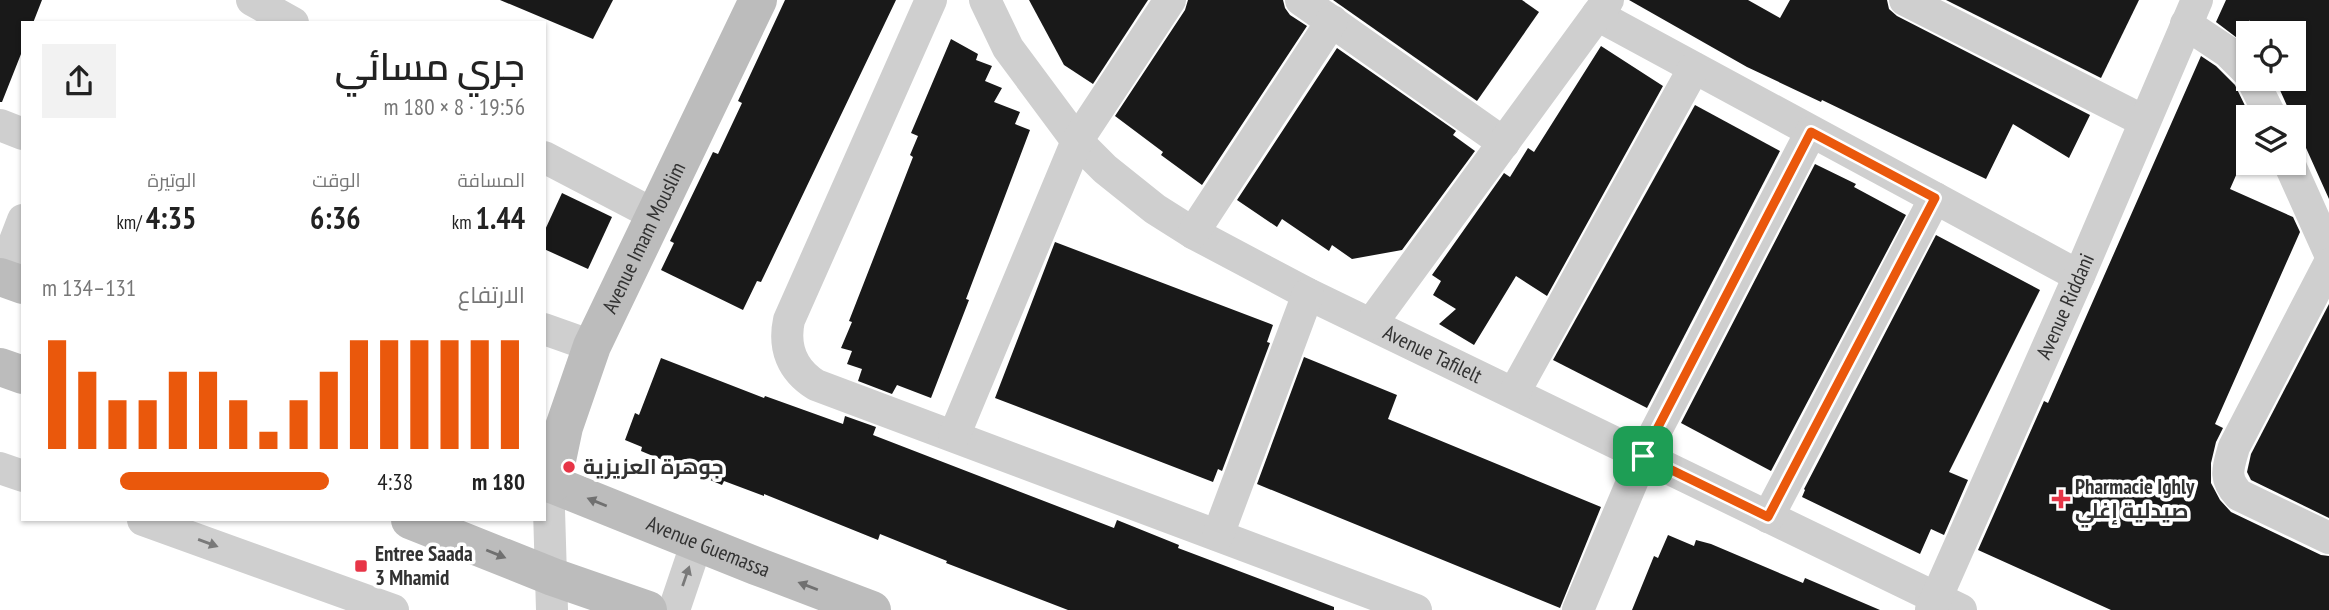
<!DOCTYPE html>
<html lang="ar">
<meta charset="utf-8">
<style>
:root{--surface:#fff;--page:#f2f2f2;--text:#222;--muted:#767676;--accent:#ea580c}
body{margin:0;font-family:"PT Sans Narrow",Cairo,sans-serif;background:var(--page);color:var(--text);direction:rtl;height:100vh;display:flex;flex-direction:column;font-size:26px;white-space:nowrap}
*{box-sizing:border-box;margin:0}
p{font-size:23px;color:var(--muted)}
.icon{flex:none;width:38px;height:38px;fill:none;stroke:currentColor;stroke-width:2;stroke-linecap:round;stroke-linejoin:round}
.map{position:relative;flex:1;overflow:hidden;direction:ltr}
.details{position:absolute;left:21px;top:21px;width:525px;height:500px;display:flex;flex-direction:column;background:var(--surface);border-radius:0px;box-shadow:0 2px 5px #0004;direction:rtl}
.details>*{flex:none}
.controls{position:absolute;left:2236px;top:21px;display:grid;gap:14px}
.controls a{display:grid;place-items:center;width:70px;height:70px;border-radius:0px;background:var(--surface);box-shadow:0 2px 5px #0004;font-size:35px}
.pin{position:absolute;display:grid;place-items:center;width:60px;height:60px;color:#fff;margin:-30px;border-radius:14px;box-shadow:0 4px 10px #0006}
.round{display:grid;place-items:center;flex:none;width:74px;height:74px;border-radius:0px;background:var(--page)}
.overview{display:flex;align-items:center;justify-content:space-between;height:119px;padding:0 21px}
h1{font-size:38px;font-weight:600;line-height:52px}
.metrics{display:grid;grid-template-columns:repeat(3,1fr);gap:10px;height:119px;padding:7px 21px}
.metrics div{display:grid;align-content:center}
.metrics b{font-size:30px;font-weight:600}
.metrics small{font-size:19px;font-weight:400}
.metrics p{font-size:19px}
.chart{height:196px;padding:14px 21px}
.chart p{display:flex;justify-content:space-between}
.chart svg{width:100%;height:126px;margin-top:7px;stroke:var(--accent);stroke-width:6}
ul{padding:0 21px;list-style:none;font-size:23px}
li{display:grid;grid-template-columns:112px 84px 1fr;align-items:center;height:52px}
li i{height:18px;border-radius:9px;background:var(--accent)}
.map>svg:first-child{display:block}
.building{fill:#191919}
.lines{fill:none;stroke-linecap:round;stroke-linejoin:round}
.street{stroke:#cfcfcf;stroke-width:32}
.secondary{stroke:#bcbcbc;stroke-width:38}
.oneway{fill:#707070}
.oneway2{fill:#797979}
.route-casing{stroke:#fff;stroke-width:14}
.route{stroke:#ea580c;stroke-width:9}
.poi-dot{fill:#e73547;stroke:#fff;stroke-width:2.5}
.labels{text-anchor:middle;stroke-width:7;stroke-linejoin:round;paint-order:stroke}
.street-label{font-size:21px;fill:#323232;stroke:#fff}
.poi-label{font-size:21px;font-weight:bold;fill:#323232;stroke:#fff;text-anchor:start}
</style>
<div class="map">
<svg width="2329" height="610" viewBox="0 0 2329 610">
<rect width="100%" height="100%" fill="#fff"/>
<g class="building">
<polygon points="0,0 42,0 33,23 23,23 23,49 2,102 0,102"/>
<polygon points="500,0 613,0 593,39"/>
<polygon points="785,0 896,0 761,282 757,281 743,310 661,270 674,243 670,241 713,152 718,154 742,103 738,101"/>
<polygon points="1029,0 1148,0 1093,84 1064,65"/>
<polygon points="1188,0 1283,0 1285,8 1290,15 1307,26 1202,185 1161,155 1163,152 1115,116 1185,10"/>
<polygon points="1333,0 1522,0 1539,12 1477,101"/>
<polygon points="1629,0 1748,0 1780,18 1790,0 1887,0 1889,9 1897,16 2090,115 2069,158 2013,124 1986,179 1822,100 1821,102 1747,67"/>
<polygon points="1946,0 2139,0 2101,78"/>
<polygon points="2226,0 2329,0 2329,199 2275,79 2294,79 2294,33 2255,33 2249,20 2249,47 2216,22"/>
<polygon points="951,39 978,54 976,60 992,66 985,81 1002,88 994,102 1020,112 1015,124 1030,130 966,299 969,300 931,398 897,385 892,394 858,381 862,369 847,364 852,351 841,348 852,322 849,321 913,157 910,155 918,136 911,133"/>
<polygon points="1601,46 1663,86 1547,296 1516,276 1474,345 1439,324 1456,309 1433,295 1441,281 1432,275 1504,173 1510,177 1528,148 1534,152"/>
<polygon points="1337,48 1456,131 1453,135 1475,151 1402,250 1352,259 1332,245 1329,251 1282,219 1277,227 1237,200"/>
<polygon points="2201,56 2216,66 2235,85 2249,114 2249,146 2230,189 2293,217 2300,232 2215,424 2223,428 2216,442 2211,463 2211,483 2220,500 2231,512 2321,555 2329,556 2329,610 2111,610 1978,550 2044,401 2048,403"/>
<polygon points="1695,105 1780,151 1647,408 1553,360"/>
<polygon points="1815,164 1856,184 1854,187 1906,215 1771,471 1681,423"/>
<polygon points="562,193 612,217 588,269 544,249 544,232"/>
<polygon points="1936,235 2040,290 1949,472 1968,480 1944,535 1931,529 1920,554 1802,497 1805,490 1804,489"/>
<polygon points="1055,242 1273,325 1267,342 1270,343 1222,471 1218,469 1213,482 995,398"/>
<polygon points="2329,304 2329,518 2251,480 2247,472 2251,454"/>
<polygon points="1304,357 1397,395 1388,419 1601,507 1560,608 1257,484"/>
<polygon points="661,358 764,398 765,396 843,424 845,416 876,427 873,435 1114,528 1117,520 1179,545 1178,548 1334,607 1334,610 1068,610 946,563 947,561 880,534 878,540 764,494 764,496 724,481 722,485 641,451 642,447 625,440 635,413 639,415"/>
<polygon points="1668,535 1694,546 1696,540 1711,544 1803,583 1805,578 1880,610 1632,610 1654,556 1658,558"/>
</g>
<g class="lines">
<g class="street">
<polyline points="252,0 293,23"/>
<path d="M931 0 789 320C783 348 792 370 816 385L1416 610"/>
<path id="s1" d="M985 0 1008 48 1077 141 1105 169 1155 209 1193 233 1308 294 1961 610"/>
<polyline points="1301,0 1504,143"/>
<polyline points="1905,0 2144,121"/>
<polyline points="1597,15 2079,276"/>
<polyline points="2186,24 2228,52 2249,73"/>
<polyline points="2252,79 2271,117"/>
<polyline points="0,125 23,134"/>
<polyline points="544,157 655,215"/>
<polyline points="2289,163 2329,252"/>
<polyline points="1193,233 1332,21"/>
<path d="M2329 264 2234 447C2228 468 2223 478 2239 495L2329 538"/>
<polyline points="1,277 23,220"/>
<polyline points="1371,324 1608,0"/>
<polyline points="544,329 592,346"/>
<polyline points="1514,393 1694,68"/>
<polyline points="954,436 1077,141 1170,0"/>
<polyline points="0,468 23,476"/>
<polyline points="552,484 549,510 552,610"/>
<polyline points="1768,517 1935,198"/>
<polyline points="143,520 393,610"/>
<polyline points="1218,535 1308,294"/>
<polyline points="674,610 697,542"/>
<polyline points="1578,610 1643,456 1811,132"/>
<path id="s2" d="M1931 610 2079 276 2197 0"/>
</g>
<g class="secondary">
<polyline points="0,277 23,285"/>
<polyline points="0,367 23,375"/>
<path id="s3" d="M544 481 756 566 872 610"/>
<path id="s4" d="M552 484 564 427 592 346 758 0"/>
<polyline points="410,520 553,577 648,610"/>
</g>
</g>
<defs><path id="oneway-solid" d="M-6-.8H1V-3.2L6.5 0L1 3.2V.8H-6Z" transform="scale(1.75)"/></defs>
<g class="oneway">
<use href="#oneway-solid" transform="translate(597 502) rotate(-158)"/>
<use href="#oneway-solid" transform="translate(496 554) rotate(22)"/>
<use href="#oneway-solid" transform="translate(808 586) rotate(-159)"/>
</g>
<g class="oneway2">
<use href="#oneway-solid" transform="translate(208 543) rotate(20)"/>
<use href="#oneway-solid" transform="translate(686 576) rotate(-71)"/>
</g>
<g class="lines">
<defs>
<polygon id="route" points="1811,132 1935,198 1768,517 1643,456"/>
</defs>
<use href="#route" class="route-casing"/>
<use href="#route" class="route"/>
</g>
<g class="poi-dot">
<circle cx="569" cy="467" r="7"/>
<path d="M2057.5 488.5h7v7h7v7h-7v7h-7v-7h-7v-7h7z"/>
<rect x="354" y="559" width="14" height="14" rx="3.5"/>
</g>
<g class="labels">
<g class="street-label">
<text dy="7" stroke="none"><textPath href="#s4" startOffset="264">Avenue Imam Mouslim</textPath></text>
<text dy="7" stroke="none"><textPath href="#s2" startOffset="332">Avenue Riddani</textPath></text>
<text dy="7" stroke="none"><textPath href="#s1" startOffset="586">Avenue Tafilelt</textPath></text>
<text dy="7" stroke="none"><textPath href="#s3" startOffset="177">Avenue Guemassa</textPath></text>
</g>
<g class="poi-label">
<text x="583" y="474">جوهرة العزيزية</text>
<text x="2075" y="494">Pharmacie Ighly<tspan x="2075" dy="24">صيدلية إغلي</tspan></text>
<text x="375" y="561">Entree Saada<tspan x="375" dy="24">3 Mhamid</tspan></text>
</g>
</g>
</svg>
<div class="controls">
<a><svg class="icon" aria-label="locate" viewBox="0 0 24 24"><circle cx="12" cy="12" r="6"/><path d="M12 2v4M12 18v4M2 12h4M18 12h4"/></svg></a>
<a><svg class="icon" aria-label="layers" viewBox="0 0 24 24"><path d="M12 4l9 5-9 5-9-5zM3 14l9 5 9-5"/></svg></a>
</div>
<div class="pin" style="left:1643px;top:456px;background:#1e9e55"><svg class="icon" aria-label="arrive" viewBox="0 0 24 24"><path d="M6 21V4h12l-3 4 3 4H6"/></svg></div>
<section class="details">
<div class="overview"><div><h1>جري مسائي</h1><p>19:56 · 8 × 180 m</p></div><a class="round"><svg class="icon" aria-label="share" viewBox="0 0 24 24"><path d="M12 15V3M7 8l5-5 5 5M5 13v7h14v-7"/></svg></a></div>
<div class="metrics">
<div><p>المسافة</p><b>1.44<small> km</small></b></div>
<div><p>الوقت</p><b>6:36</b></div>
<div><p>الوتيرة</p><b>4:35<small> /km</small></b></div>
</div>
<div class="chart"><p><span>الارتفاع</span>131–134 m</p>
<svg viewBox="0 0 160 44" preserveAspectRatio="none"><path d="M5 44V6M15 44V17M25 44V27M35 44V27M45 44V17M55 44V17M65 44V27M75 44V38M85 44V27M95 44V17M105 44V6M115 44V6M125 44V6M135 44V6M145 44V6M155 44V6"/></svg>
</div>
<ul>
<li><b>180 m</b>4:38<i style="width:73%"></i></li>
</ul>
</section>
</div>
